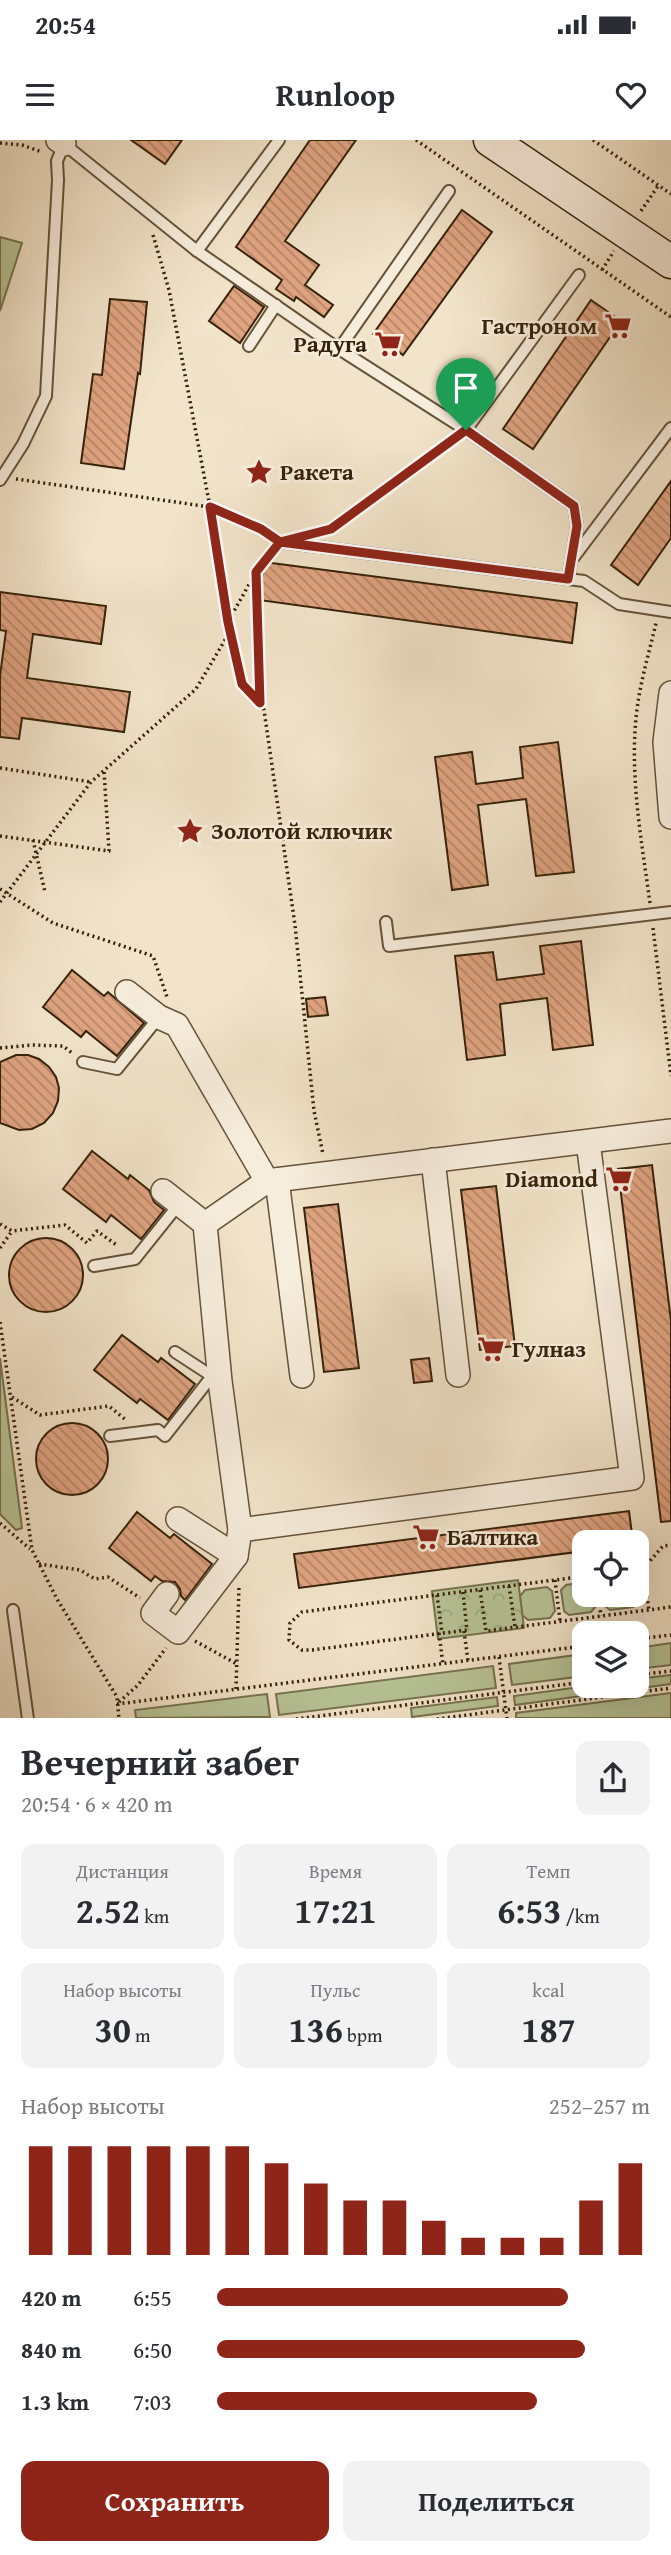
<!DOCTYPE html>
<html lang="ru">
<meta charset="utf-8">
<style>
:root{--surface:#fff;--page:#f2f2f3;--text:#2b2b33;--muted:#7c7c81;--accent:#8f2418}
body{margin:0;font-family:"Gentium Book Plus",serif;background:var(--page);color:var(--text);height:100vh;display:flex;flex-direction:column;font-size:26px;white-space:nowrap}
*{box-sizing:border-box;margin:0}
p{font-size:23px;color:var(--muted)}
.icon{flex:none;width:38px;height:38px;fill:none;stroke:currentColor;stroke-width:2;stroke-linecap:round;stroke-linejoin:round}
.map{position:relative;height:1578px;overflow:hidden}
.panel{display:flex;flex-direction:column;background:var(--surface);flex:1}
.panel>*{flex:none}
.controls{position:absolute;left:572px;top:1390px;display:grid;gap:14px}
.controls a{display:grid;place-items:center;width:77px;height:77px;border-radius:14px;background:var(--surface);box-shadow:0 7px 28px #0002;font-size:35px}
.pin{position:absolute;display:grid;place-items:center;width:60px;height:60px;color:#fff;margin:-72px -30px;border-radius:50% 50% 50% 0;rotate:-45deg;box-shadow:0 0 7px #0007}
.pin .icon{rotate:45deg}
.round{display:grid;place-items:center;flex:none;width:74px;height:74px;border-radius:14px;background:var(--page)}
.overview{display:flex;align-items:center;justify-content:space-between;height:119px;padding:0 21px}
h1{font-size:38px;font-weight:700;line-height:52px}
.figures{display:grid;grid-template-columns:repeat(3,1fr);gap:10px;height:119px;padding:7px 21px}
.figures div{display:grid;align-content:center;border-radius:14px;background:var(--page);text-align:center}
.figures b{font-size:35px;font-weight:700}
.figures small{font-size:19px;font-weight:400}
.figures p{font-size:19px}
.chart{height:196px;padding:14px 21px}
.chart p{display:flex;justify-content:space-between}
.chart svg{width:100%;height:126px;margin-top:7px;stroke:var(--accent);stroke-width:6}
.button{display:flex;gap:14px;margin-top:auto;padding:14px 21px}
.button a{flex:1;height:80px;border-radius:14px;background:var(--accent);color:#fff;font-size:28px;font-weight:700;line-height:80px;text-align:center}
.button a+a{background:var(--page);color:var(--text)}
ul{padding:0 21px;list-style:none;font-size:23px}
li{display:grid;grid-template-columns:112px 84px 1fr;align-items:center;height:52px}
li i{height:18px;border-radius:9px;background:var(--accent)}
.status{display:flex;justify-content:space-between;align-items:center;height:49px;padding:0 35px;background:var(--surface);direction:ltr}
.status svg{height:19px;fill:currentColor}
header{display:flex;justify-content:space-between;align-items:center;height:91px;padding:0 21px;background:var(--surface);font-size:32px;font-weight:700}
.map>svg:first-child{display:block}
.green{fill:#b8c598;stroke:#777350;stroke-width:2}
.park{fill:url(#park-crowns);stroke:#777350;stroke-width:2}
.building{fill:url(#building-back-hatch);stroke:#362109;stroke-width:2}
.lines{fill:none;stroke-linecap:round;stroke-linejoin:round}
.lane-casing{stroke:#655239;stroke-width:14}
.street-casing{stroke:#655239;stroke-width:26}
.secondary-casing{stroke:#362109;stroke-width:35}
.path{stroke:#362109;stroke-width:3.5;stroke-dasharray:2 3.5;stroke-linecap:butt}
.lane{stroke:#f7eddd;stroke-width:10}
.street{stroke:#f7eddd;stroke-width:23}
.secondary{stroke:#f7eddd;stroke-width:32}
.route-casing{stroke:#fff;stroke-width:14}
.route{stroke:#8f2418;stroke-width:9}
.labels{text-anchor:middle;stroke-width:5;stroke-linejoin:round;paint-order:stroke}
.poi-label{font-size:23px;font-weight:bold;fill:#362109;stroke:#f7eddd;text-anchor:start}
</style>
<div class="status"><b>20:54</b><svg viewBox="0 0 49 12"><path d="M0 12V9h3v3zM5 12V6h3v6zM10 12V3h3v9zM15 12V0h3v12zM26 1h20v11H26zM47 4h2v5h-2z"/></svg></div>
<header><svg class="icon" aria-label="menu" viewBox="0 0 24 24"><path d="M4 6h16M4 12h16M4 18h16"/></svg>Runloop<svg class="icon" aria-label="heart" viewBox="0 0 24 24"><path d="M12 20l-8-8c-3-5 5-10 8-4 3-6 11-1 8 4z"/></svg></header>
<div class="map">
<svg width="671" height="1579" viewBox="0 0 671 1579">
<defs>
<pattern id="park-crowns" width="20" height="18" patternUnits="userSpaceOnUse" patternTransform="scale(1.75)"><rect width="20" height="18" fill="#b8c598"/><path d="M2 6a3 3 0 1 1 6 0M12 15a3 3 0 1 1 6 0" fill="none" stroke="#9fa982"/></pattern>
<pattern id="building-back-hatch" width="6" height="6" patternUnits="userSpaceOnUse" patternTransform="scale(1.75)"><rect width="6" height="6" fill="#e0a481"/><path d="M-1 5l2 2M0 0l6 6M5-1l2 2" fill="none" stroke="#b68568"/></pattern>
</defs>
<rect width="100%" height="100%" fill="#f2e4ca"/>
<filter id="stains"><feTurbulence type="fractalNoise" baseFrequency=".00286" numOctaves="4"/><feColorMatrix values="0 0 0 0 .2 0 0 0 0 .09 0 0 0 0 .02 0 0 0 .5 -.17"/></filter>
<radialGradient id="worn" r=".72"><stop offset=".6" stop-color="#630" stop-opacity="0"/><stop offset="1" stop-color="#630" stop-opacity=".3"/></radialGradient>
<g class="green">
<polygon points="0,97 22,103 0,171"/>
<polygon points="0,1218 22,1388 16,1390 0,1374"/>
<polygon points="584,1442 584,1454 594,1454 596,1466 591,1472 569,1475 564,1471 561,1450 566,1445"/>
<polygon points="547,1447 552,1451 555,1471 550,1478 528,1480 522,1475 520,1456 525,1450"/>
<polygon points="603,1454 636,1454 637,1463 633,1467 610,1470 605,1466"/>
<polygon points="671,1503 671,1525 637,1529 637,1508"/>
<polygon points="584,1514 584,1536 512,1545 509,1524"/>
<polygon points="493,1526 496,1548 279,1575 276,1554"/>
<polygon points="671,1535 671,1544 515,1565 514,1556 594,1545 637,1545 637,1539"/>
<polygon points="671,1553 671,1578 516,1578 516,1573"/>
<polygon points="267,1554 270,1577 136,1578 135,1570"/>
<polygon points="497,1557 498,1566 412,1577 411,1568"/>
</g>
<polygon class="park" points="518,1440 524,1488 438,1499 432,1451"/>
<g class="building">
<polygon points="131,0 182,0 165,24"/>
<polygon points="310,0 356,0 285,101 319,125 305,145 333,165 324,177 296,157 294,161 276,149 282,140 236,107"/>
<polygon points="462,70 492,92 403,215 373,194"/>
<polygon points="234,146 264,167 240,203 209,181"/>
<polygon points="110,159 147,162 140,234 138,233 124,329 81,323 93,234 102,235"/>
<polygon points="591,160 621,181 533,309 503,289"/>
<polygon points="671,341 671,398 638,445 611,425"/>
<polygon points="264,422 577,463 572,503 259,460"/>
<polygon points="0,452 106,466 101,504 33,494 27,538 130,552 124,592 22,578 19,599 0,597 0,536 6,491 0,490"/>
<polygon points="558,602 574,732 536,736 526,659 478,665 488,745 452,750 435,617 472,612 476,644 523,638 520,607"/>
<polygon points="581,801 593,905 553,910 547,858 500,864 505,915 467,920 455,816 493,812 497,840 544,834 540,806"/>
<polygon points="72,830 104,856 108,852 144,883 117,916 86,891 81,897 43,867"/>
<polygon points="325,857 328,875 308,877 306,859"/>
<polygon points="16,915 28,915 39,919 49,927 56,937 59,948 58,961 53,973 44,983 32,989 19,990 0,983 0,922"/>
<polygon points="92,1011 128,1039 130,1035 149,1050 154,1062 164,1070 141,1099 111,1075 106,1082 63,1049"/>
<polygon points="652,1025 671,1181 671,1381 661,1382 618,1029"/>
<polygon points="496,1046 515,1206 480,1210 461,1050"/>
<polygon points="338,1064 359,1228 324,1232 304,1068"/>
<circle cx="46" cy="1135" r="37"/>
<polygon points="122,1195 158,1222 161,1218 195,1244 168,1280 140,1259 137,1263 94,1230"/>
<polygon points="429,1218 432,1241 414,1243 411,1220"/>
<circle cx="72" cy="1319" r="36"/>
<polygon points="629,1371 633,1402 584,1402 584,1411 299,1448 294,1414"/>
<polygon points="137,1372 170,1398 174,1394 212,1424 185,1460 181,1456 180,1449 175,1442 162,1441 155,1436 151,1441 109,1408"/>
</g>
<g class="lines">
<defs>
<g id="lane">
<polyline points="66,2 64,4 197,111 339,209 466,290 574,366 577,386 568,439 584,441 619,464 671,472"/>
<polyline points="197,111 279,0"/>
<polyline points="249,206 276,165"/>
<polyline points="339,209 449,51"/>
<polyline points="466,290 579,135"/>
<polyline points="0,340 23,304 46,256 58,40 57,21 64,4"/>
<polyline points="280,402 568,439"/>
<polyline points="574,417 671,288"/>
<polyline points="386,782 389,806 671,772"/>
<polyline points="83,922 117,929 159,877"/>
<polyline points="94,1126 135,1119 179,1064"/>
<polyline points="175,1212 218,1240"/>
<polyline points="110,1296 158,1290 165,1296 212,1236"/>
<polyline points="13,1470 28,1579"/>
</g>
<g id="street">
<polyline points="58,0 64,4"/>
<polyline points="671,553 665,602 671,677"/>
<polyline points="127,852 159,877 177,885 267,1041"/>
<polyline points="433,1020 458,1235"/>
<polyline points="277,1040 302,1236"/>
<polyline points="163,1051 205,1084"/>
<polyline points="178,1379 236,1416"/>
<polyline points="240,1390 632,1338 588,1002"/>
<polyline points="167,1454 153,1473 178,1492 236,1416 240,1390 220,1241 205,1084 267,1041 671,991"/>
</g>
<polyline id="secondary" points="490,0 671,122"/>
</defs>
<use href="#lane" class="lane-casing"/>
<use href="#street" class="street-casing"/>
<use href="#secondary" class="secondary-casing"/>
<g class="path">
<polyline points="416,0 671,177"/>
<polyline points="593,0 671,54"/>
<polyline points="0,3 22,5 42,12"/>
<polyline points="641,71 658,46"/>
<polyline points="153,95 169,150 210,367 228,482 242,544 260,563"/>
<polyline points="602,130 614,111"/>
<polyline points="16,339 210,367 269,395"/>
<polyline points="318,392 330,389 455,298"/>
<polyline points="256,432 260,563 264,570 295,785 314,971 323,1014"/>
<polyline points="229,480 256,432 271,413"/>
<polyline points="0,628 91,642"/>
<polyline points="0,696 109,711 104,631"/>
<polyline points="33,700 45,752"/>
<polyline points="0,749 53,783 153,816 167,857"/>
<polyline points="0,762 91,642 196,549 229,493"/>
<path d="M650 763C641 697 628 628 638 562 642 536 650 509 656 483"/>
<polyline points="653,788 671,936"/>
<polyline points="0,908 32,905 63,906 72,913"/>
<polyline points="0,1084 12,1091 65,1085 87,1103 97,1091 118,1106"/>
<polyline points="0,1108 12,1091"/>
<polyline points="0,1182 32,1410 57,1459 117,1557 119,1579"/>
<polyline points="12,1257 40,1275 109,1266 126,1280"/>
<polyline points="0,1383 30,1409"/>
<polyline points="39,1424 80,1430 95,1439 108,1437 140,1458"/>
<polyline points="637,1429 643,1429 649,1470"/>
<polyline points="643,1429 663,1406 671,1405"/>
<polyline points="555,1440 560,1481"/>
<polyline points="509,1446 515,1487"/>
<polyline points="480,1450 486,1491 671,1467"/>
<polyline points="463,1452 467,1490 312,1510 302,1510 289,1500 290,1483 302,1472 555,1440 584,1436"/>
<polyline points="598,1454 601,1476"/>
<polyline points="437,1455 442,1493"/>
<polyline points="464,1491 468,1521"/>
<polyline points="439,1493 443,1525"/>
<polyline points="637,1499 671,1495"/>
<polyline points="195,1501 237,1524"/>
<polyline points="499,1517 507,1579"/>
<polyline points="637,1535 671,1531"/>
<polyline points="236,1549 239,1446"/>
<polyline points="119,1562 138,1545 166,1508"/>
<polyline points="117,1564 584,1506"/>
<polyline points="296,1579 584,1542"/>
<polyline points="437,1579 671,1548"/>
</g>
<use href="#lane" class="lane"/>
<use href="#street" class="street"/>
<use href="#secondary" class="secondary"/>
</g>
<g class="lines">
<defs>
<polyline id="route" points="466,290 331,389 280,402 256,432 260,563 242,544 228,482 210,367 261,389 280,402 568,439 577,386 574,366 466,290"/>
</defs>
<use href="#route" class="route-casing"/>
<use href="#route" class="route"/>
</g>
<defs>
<symbol id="supermarket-bare" viewBox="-9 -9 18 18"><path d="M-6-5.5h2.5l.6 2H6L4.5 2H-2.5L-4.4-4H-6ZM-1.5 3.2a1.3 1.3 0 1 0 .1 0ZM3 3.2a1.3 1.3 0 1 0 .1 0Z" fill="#8f2418" stroke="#f7eddd" stroke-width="2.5" paint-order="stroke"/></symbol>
<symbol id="sight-bare" viewBox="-9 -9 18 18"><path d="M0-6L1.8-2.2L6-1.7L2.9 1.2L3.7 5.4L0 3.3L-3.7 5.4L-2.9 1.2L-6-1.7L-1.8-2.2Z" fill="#8f2418" stroke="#f7eddd" stroke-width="2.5" paint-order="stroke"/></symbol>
</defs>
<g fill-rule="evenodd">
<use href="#supermarket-bare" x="599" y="167" width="38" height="38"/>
<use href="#supermarket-bare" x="369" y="185" width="38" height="38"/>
<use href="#sight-bare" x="240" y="313" width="38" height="38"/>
<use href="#sight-bare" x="171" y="672" width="38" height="38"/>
<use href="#supermarket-bare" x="600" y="1020" width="38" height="38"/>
<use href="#supermarket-bare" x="472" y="1190" width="38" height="38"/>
<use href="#supermarket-bare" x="407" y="1378" width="38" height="38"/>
</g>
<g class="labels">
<g class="poi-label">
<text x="597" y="194" text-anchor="end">Гастроном</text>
<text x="367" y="212" text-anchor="end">Радуга</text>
<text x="280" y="340">Ракета</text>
<text x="211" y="699">Золотой ключик</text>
<text x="598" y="1047" text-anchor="end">Diamond</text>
<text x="512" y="1217">Гулназ</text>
<text x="447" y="1405">Балтика</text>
</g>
</g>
<rect width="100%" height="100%" filter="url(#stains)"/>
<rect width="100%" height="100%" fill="url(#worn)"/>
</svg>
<div class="controls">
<a><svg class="icon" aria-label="locate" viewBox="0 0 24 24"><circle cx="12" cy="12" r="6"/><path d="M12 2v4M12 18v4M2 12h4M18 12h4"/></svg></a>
<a><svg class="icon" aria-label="layers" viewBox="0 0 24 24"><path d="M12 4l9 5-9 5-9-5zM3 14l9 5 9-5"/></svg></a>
</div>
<div class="pin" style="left:466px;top:290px;background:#1e9e55"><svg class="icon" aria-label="arrive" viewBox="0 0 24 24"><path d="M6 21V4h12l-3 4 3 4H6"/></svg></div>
</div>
<section class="panel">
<div class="overview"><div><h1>Вечерний забег</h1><p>20:54 · 6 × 420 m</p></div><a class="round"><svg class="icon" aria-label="share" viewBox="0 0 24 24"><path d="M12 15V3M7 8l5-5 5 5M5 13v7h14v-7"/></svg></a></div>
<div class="figures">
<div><p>Дистанция</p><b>2.52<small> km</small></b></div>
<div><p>Время</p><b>17:21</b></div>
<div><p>Темп</p><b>6:53<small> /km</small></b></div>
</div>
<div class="figures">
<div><p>Набор высоты</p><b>30<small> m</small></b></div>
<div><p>Пульс</p><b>136<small> bpm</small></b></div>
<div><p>kcal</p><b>187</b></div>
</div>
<div class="chart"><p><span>Набор высоты</span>252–257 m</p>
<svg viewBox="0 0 160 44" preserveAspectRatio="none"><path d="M5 44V6M15 44V6M25 44V6M35 44V6M45 44V6M55 44V6M65 44V12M75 44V19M85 44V25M95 44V25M105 44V32M115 44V38M125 44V38M135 44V38M145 44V25M155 44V12"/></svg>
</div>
<ul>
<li><b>420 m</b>6:55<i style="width:81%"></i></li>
<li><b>840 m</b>6:50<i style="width:85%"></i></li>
<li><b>1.3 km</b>7:03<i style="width:74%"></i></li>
</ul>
<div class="button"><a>Сохранить</a><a>Поделиться</a></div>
</section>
